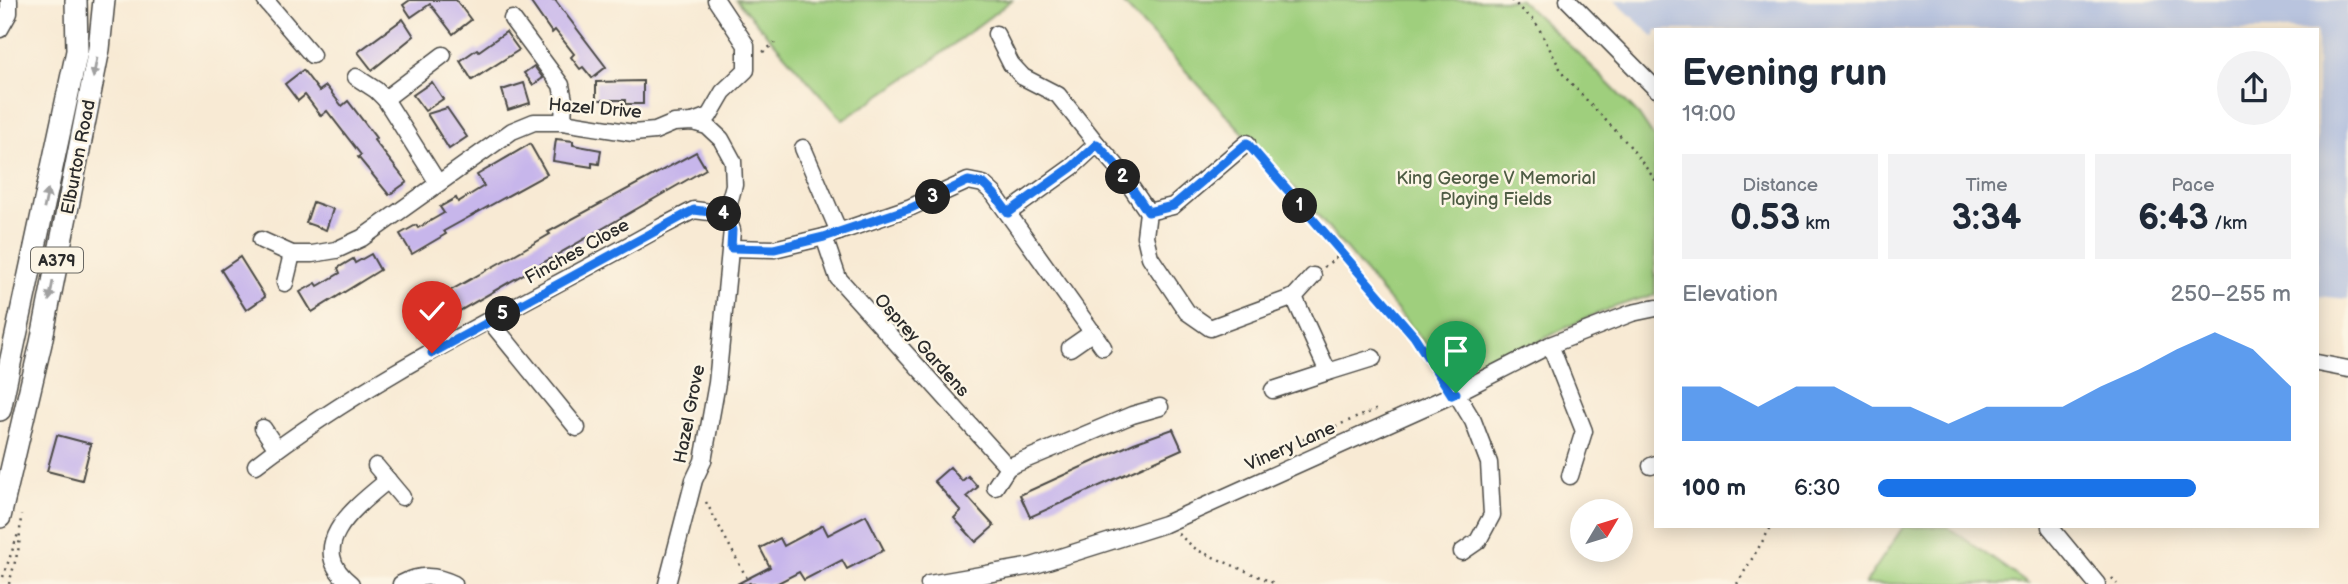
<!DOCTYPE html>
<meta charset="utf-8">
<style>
:root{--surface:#fff;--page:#f2f2f3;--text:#1f2937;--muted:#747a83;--accent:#1a73e8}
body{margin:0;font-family:"Balsamiq Sans",sans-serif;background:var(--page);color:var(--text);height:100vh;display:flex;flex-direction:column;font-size:26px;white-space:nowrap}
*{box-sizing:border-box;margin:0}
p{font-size:23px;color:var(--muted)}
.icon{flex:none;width:38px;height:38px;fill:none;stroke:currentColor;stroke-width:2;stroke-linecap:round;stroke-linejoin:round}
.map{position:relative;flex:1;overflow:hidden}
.sheet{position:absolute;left:1654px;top:28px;width:665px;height:500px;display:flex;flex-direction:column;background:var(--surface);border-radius:0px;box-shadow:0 4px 18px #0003}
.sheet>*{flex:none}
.needle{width:46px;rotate:52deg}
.fabs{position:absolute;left:1570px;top:499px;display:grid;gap:14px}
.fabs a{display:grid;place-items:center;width:63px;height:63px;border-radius:50%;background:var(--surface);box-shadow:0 4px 18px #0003;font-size:35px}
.pin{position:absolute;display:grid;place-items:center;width:60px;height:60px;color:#fff;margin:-72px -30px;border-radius:50% 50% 50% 0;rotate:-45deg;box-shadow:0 0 7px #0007}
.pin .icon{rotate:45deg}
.km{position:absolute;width:35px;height:35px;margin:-18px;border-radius:50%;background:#222;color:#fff;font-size:19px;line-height:35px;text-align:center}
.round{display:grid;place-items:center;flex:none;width:74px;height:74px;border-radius:37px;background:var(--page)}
.head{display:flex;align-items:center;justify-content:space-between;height:119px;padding:0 28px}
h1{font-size:38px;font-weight:600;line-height:52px}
.figures{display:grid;grid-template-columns:repeat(3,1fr);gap:10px;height:119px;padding:7px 28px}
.figures div{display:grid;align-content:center;border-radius:0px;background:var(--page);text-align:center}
.figures b{font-size:35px;font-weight:600}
.figures small{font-size:19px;font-weight:400}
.figures p{font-size:19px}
.chart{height:196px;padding:14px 28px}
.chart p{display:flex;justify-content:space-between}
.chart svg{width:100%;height:126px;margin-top:7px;fill:var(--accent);opacity:.7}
ul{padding:0 28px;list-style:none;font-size:23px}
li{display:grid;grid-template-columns:112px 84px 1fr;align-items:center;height:52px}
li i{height:18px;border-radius:9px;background:var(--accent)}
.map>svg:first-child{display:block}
.industrial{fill:#b9c4de}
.green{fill:#9fcf7d;stroke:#657d54;stroke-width:2}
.building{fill:#c7b6eb}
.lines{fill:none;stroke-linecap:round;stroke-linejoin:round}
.minor-casing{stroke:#4a4844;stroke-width:19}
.major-casing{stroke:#4a4844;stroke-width:24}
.path{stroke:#4a4844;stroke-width:2.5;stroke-dasharray:2 5;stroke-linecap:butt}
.minor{stroke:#fff;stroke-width:16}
.major{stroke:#fff;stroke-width:21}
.oneway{fill:#a0a0a0}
.route-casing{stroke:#fff;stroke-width:14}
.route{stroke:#1a73e8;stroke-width:9}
.labels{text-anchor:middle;stroke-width:5;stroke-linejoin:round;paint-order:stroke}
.shield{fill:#fcf5e5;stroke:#6a6863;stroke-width:2}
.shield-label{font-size:16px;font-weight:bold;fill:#2b2b2b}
.street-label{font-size:18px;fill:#2b2b2b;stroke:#fcf5e5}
.park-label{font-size:18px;fill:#4e5c44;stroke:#fcf5e5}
</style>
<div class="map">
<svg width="2348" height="584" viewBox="0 0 2348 584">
<rect width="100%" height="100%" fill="#fcf5e5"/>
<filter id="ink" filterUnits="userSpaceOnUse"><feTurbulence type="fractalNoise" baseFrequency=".0143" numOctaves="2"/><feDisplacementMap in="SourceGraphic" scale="14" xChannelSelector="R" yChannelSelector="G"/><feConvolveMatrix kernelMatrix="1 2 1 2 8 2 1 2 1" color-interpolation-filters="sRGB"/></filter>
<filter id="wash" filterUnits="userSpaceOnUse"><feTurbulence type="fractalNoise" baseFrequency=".00686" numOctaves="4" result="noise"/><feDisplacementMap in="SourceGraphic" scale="28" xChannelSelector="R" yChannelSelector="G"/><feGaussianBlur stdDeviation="1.57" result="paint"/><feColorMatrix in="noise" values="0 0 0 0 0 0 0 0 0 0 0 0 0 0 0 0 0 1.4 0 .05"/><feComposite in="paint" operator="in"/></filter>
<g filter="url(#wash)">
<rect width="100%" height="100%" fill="#f8ead4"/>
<polygon class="industrial" points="1614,0 2348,0 2348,299 2317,296 2317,30 1656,30 1655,38"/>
<g class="green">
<polygon points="736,0 1012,0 930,62 843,120"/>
<path d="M1120 0H1520L1582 57 1639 115 1655 139V295C1586 311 1526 349 1463 383L1454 378 1297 191Z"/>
<polygon points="1903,527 1948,527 2028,584 1865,584"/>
</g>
<g id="blocks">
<g class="building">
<polygon points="410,0 456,0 471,20 453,34 430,4 411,17 403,5"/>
<polygon points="529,0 555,0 606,67 592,78 583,67 580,69 571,57 574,54 555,30 552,33"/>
<polygon points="403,19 414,36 372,70 358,52"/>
<polygon points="506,32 519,50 472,80 460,61 477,49 479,51"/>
<polygon points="534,66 543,78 533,85 524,73"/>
<polygon points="303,70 319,91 326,86 342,106 348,101 376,138 374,140 407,182 389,195 358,157 361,155 327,111 321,116 305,95 298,101 285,84"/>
<polygon points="643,81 643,104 625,104 625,100 596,100 596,82"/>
<polygon points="432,82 443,99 425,111 413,95"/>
<polygon points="524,83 530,103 508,110 502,90"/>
<polygon points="447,108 467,137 449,149 427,114"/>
<polygon points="556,139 573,141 573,145 601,150 599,164 592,163 592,167 553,161"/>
<polygon points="530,144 547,174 444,231 446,234 412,254 400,234 416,225 418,228 444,213 440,207 456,198 458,202 484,186 477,175"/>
<polygon points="696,152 706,169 416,336 405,316 512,256 550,234 548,232"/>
<polygon points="313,202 333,209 326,230 306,223"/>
<polygon points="371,254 380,270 312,312 300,292 316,283 318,286 340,273 338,268 353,259 355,263"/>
<polygon points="240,257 265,297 246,310 221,270"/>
<polygon points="1173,429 1182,449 1030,517 1020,495 1134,443"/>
<polygon points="57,435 91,444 82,480 47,471"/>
<polygon points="950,467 962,481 968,476 978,487 967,496 994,526 976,542 954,518 961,511 934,481"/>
<polygon points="866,515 884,550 847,569 842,560 804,580 799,572 776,584 737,584 770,567 760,548 780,538 784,546 823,525 828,535"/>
</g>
</g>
</g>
<g filter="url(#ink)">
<use href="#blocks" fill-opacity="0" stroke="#4a4844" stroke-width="2"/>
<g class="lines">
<defs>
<g id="minor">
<polyline points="265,0 312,55"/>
<polyline points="1568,0 1656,89"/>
<polyline points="512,19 561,85 564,100 563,122"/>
<polyline points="0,29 9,13 9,0"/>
<polyline points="996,34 1011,64 1023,77 1058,95 1097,144"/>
<polyline points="356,77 376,90 385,99 438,183"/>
<polyline points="385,99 443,55"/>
<polyline points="693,122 709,116 723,92 746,70 746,45 716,0"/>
<polyline points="803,148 839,232"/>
<polyline points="1148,212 1173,206 1247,143"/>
<polyline points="1008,213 1072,167 1097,144 1115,164 1148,212 1145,236 1150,257 1187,312 1210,328 1294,297 1313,276"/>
<polyline points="824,237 838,278 1008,467 1132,415 1160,407"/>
<polyline points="261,240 292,254 312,254 336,250 362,238 512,131 534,122 563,122 633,133 655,131 674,123 693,122 707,126 721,139 733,161 734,185 726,214"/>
<polyline points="731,248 774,249 824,237 911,207 968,181 983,184 994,194 1103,347"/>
<polyline points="285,283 292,254"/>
<polyline points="490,321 577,428"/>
<polyline points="1550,345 1584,431 1570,476"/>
<polyline points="1070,348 1093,332"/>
<polyline points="2317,363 2348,369"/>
<polyline points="1328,372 1373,358"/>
<polyline points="1273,390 1328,372 1294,297"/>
<polyline points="1456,393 1473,421 1489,463 1492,515 1478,541 1462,552"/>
<polyline points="263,428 277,449"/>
<path d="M256 465C379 370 527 303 663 226L694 210 726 214 732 230 717 383 703 461 694 480 667 584"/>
<polyline points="376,466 402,497"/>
<polyline points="1651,466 1656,464"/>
<polyline points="995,487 1008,467"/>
<polyline points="2050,527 2097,584"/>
<path d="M351 584C302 546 358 505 388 480"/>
<path d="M401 584C420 574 436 575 454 584"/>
<polyline points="929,584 1032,566 1165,524 1456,393 1550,345 1632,313 1656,308"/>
</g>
<g id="major">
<polyline points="0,410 77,51 76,0"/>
<polyline points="0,517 41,343 99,49 104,0"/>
</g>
</defs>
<use href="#minor" class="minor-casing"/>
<use href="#major" class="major-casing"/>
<g class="path">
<polyline points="1511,0 1535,21 1564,76 1629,145 1656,181"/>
<polyline points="763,52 775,43"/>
<polyline points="1258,156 1414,336 1443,380"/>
<polyline points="1324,267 1341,254"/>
<polyline points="1281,452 1280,449 1380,408"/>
<polyline points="706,502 750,584"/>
<polyline points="1178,534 1197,550 1276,584"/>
<polyline points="3,577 18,534"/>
<polyline points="2112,578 2117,584"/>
<polyline points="9,584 19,547 21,515"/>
<polyline points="1737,584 1771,527"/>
</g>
<use href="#minor" class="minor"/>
<use href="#major" class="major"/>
</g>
<defs><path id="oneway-solid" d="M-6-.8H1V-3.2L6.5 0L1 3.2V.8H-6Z" transform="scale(1.75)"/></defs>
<g class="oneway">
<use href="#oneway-solid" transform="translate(95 68) rotate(101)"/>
<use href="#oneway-solid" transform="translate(46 199) rotate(-78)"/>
<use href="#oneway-solid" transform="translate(51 291) rotate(101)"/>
</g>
</g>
<g class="lines" filter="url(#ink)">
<defs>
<polyline id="route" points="432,353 694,210 726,214 732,230 731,248 774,249 824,237 911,208 968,181 984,184 994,194 1008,213 1072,167 1097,144 1115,164 1148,212 1173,206 1247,143 1414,336 1452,395 1456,393"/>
</defs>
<use href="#route" class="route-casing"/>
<use href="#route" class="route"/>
</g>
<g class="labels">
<rect class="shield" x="31" y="247.5" width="52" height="25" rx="5"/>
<g class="shield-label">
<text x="57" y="266">A379</text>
</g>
<g class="street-label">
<text transform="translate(595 108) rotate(5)" y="6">Hazel Drive</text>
<text transform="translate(78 157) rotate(-79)" y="6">Elburton Road</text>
<text transform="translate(577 251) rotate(-29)" y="6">Finches Close</text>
<text transform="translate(922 345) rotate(48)" y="6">Osprey Gardens</text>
<text transform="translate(689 414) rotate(-79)" y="6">Hazel Grove</text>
<text transform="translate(1290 446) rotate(-24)" y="6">Vinery Lane</text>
</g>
<g class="park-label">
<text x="1496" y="184">King George V Memorial<tspan x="1496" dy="21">Playing Fields</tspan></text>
</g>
</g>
</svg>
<div class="fabs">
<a><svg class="needle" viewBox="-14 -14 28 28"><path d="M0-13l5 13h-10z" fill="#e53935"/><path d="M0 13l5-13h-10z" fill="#747a83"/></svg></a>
</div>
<div class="pin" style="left:1456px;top:393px;background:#1e9e55"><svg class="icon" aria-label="arrive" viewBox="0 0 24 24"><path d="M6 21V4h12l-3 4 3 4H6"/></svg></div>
<div class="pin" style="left:432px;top:353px;background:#d93025"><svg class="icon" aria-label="check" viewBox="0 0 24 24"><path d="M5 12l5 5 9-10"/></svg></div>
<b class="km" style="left:1300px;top:206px">1</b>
<b class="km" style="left:1123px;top:177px">2</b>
<b class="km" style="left:933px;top:197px">3</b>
<b class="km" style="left:724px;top:214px">4</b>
<b class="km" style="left:503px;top:314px">5</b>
<section class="sheet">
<div class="head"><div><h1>Evening run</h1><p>19:00</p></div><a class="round"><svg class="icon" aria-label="share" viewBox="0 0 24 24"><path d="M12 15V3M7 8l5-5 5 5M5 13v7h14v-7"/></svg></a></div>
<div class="figures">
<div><p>Distance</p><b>0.53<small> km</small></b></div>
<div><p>Time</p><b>3:34</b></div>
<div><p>Pace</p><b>6:43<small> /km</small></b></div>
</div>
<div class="chart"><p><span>Elevation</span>250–255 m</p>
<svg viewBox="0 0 160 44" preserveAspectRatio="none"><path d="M0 44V25L10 25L20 32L30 25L40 25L50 32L60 32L70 38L80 32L90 32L100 32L110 25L120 19L130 12L140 6L150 12L160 25V44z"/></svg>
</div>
<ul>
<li><b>100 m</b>6:30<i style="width:77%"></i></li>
</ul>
</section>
</div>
